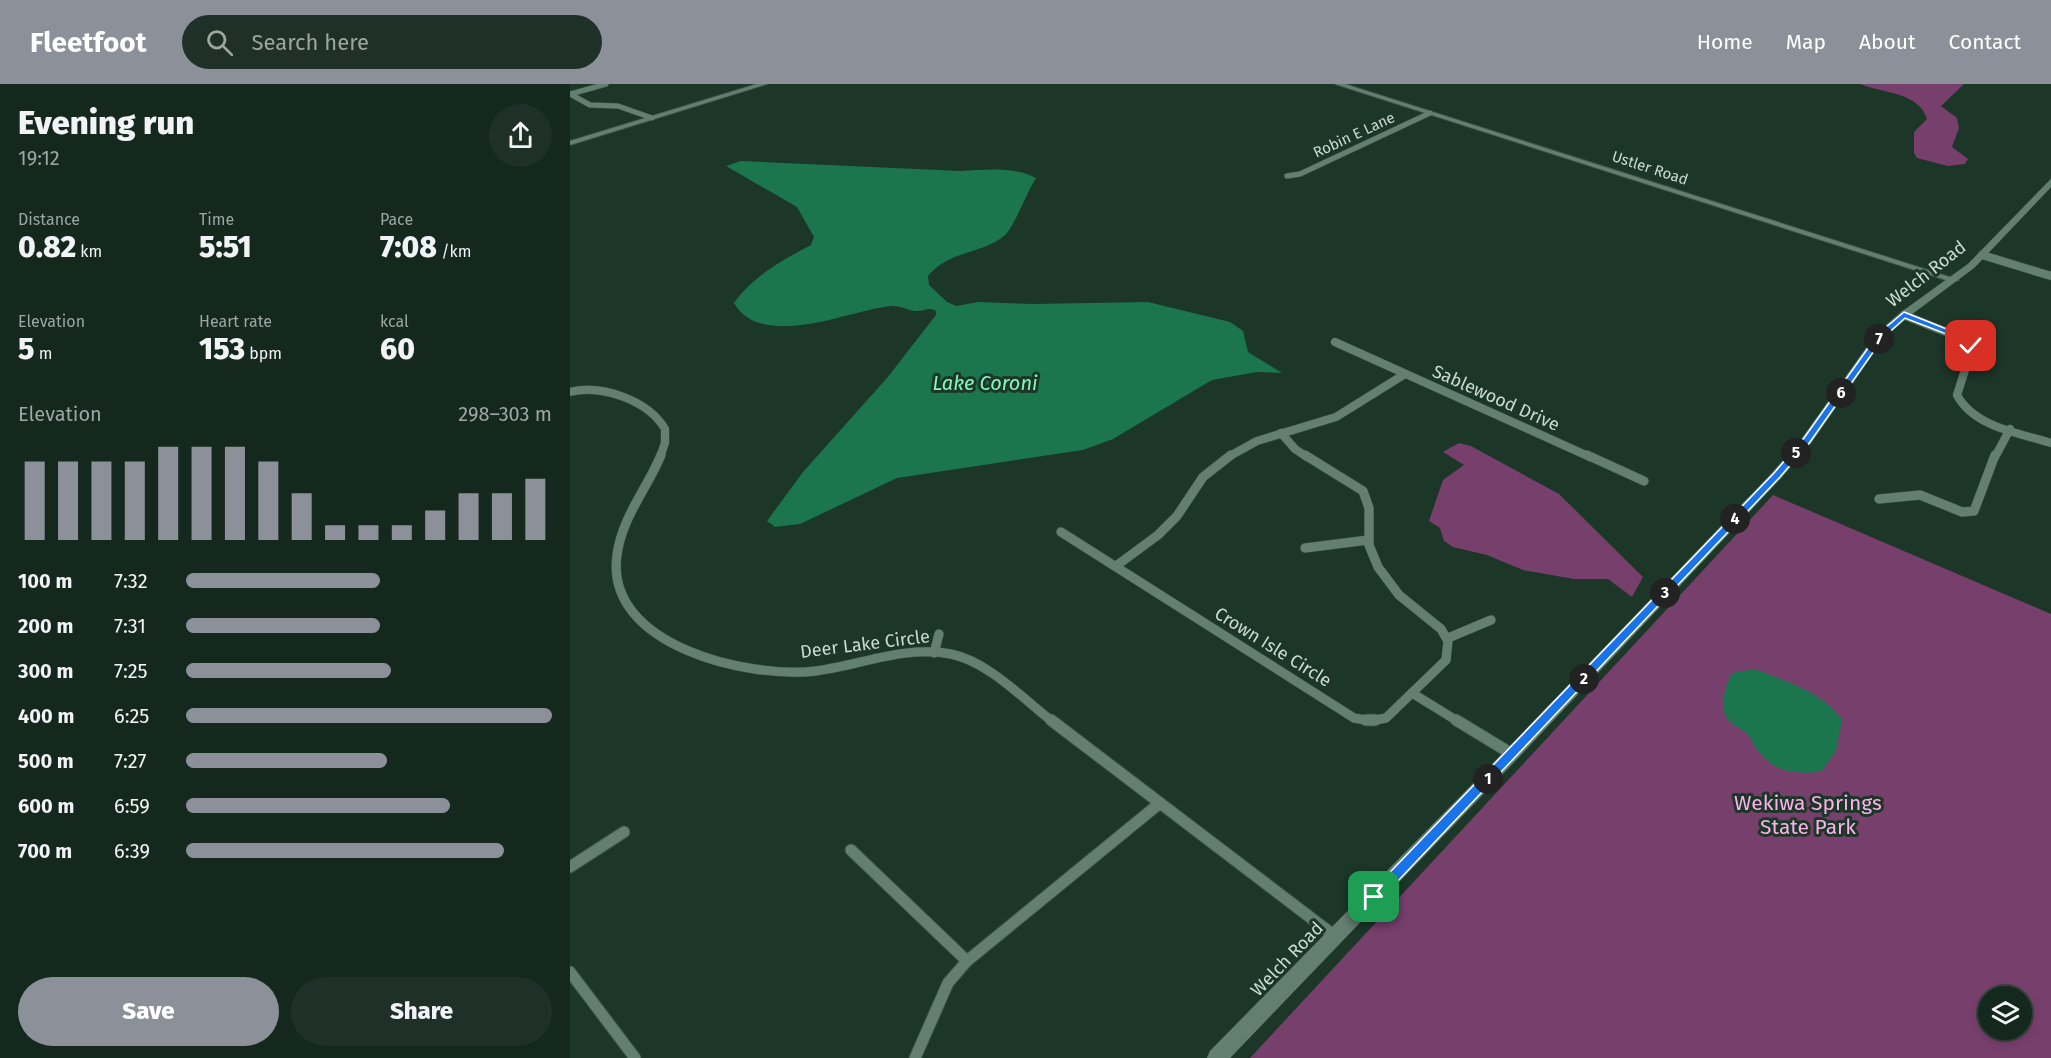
<!DOCTYPE html>
<meta charset="utf-8">
<style>
:root{--surface:#15281e;--page:#1e3027;--text:#f1f3f6;--muted:#9da6a4;--line:#34443c;--accent:#8c9099}
body{margin:0;font-family:"Fira Sans",sans-serif;background:var(--page);color:var(--text);height:100vh;display:flex;flex-direction:column;font-size:22px;white-space:nowrap}
*{box-sizing:border-box;margin:0}
p{font-size:20px;color:var(--muted)}
.icon{flex:none;width:33px;height:33px;fill:none;stroke:currentColor;stroke-width:2;stroke-linecap:round;stroke-linejoin:round}
.map{position:relative;flex:1;overflow:hidden}
.drawer{display:flex;flex-direction:column;background:var(--surface);width:570px}
.drawer>*{flex:none}
.tools{position:absolute;left:1408px;top:902px;display:grid;gap:12px}
.tools a{display:grid;place-items:center;width:54px;height:54px;border-radius:50%;background:var(--surface);box-shadow:0 3px 9px #0003,0 0 0 2px var(--line);font-size:30px}
.pin{position:absolute;display:grid;place-items:center;width:51px;height:51px;color:#fff;margin:-26px;border-radius:12px;box-shadow:0 3px 9px #0006}
.km{position:absolute;width:30px;height:30px;margin:-15px;border-radius:50%;background:#222;color:#fff;font-size:16px;line-height:30px;text-align:center}
.round{display:grid;place-items:center;flex:none;width:63px;height:63px;border-radius:32px;background:var(--page)}
.headline{display:flex;align-items:center;justify-content:space-between;height:102px;padding:0 18px}
h1{font-size:33px;font-weight:800;line-height:45px}
.figures{display:grid;grid-template-columns:repeat(3,1fr);gap:9px;height:102px;padding:6px 18px}
.figures div{display:grid;align-content:center}
.figures b{font-size:30px;font-weight:800}
.figures small{font-size:16px;font-weight:400}
.figures p{font-size:16px}
.chart{height:168px;padding:12px 18px}
.chart p{display:flex;justify-content:space-between}
.chart svg{width:100%;height:108px;margin-top:6px;stroke:var(--accent);stroke-width:6}
.cta{display:flex;gap:12px;margin-top:auto;padding:12px 18px}
.cta a{flex:1;height:69px;border-radius:36px;background:var(--accent);color:#fff;font-size:24px;font-weight:800;line-height:69px;text-align:center}
.cta a+a{background:var(--page);color:var(--text)}
ul{padding:0 18px;list-style:none;font-size:20px}
li{display:grid;grid-template-columns:96px 72px 1fr;align-items:center;height:45px}
li i{height:15px;border-radius:8px;background:var(--accent)}
header{display:flex;align-items:center;gap:36px;box-sizing:border-box;height:84px;padding:0 30px;background:var(--accent);color:#fff}
header strong{font-size:28px}
nav{display:flex;gap:33px;margin-inline-start:auto;font-size:21px}
.search{width:420px;height:54px;background:var(--page);display:flex;align-items:center;gap:15px;box-sizing:border-box;padding:0 21px;border-radius:33px;color:var(--muted);font-size:22px}
main{display:flex;flex:1;min-height:0}
.map>svg:first-child{display:block}
.green{fill:#773f6c;fill-rule:evenodd}
.water{fill:#1b754d}
.lines{fill:none;stroke-linecap:round;stroke-linejoin:round}
.minor-far3-casing{stroke:#3b5347;stroke-width:6}
.minor-far2-casing{stroke:#3b5347;stroke-width:9}
.minor-far1-casing{stroke:#3b5347;stroke-width:10}
.minor-casing{stroke:#3b5347;stroke-width:13}
.tertiary-casing{stroke:#3b5347;stroke-width:2}
.secondary-casing{stroke:#3b5347;stroke-width:1}
.minor-far3{stroke:#637f6f;stroke-width:5}
.minor-far2{stroke:#637f6f;stroke-width:8}
.minor-far1{stroke:#637f6f;stroke-width:9}
.minor{stroke:#637f6f;stroke-width:11}
.tertiary{fill:#637f6f;fill-rule:evenodd}
.secondary{fill:#637f6f;fill-rule:evenodd}
.route{fill:#1a73e8;stroke:#fff;stroke-width:1.5}
.labels{text-anchor:middle;stroke-width:6;stroke-linejoin:round;paint-order:stroke}
.far-street-label{font-size:15px;fill:#ccdbd2;stroke:#1c3628}
.street-label{font-size:18px;fill:#ccdbd2;stroke:#1c3628}
.water-label{font-size:20px;font-style:italic;fill:#86f7bc;stroke:#1c3628}
.near-park-label{font-size:21px;fill:#fab2e9;stroke:#1c3628}
</style>
<header>
<strong>Fleetfoot</strong>
<div class="search"><svg class="icon" aria-label="search" viewBox="0 0 24 24"><circle cx="10" cy="10" r="6"/><path d="M15 15l6 6"/></svg>Search here</div>
<nav><a>Home</a><a>Map</a><a>About</a><a>Contact</a></nav>
</header>
<main>
<section class="drawer">
<div class="headline"><div><h1>Evening run</h1><p>19:12</p></div><a class="round"><svg class="icon" aria-label="share" viewBox="0 0 24 24"><path d="M12 15V3M7 8l5-5 5 5M5 13v7h14v-7"/></svg></a></div>
<div class="figures">
<div><p>Distance</p><b>0.82<small> km</small></b></div>
<div><p>Time</p><b>5:51</b></div>
<div><p>Pace</p><b>7:08<small> /km</small></b></div>
</div>
<div class="figures">
<div><p>Elevation</p><b>5<small> m</small></b></div>
<div><p>Heart rate</p><b>153<small> bpm</small></b></div>
<div><p>kcal</p><b>60</b></div>
</div>
<div class="chart"><p><span>Elevation</span>298–303 m</p>
<svg viewBox="0 0 160 44" preserveAspectRatio="none"><path d="M5 44V12M15 44V12M25 44V12M35 44V12M45 44V6M55 44V6M65 44V6M75 44V12M85 44V25M95 44V38M105 44V38M115 44V38M125 44V32M135 44V25M145 44V25M155 44V19"/></svg>
</div>
<ul>
<li><b>100 m</b>7:32<i style="width:53%"></i></li>
<li><b>200 m</b>7:31<i style="width:53%"></i></li>
<li><b>300 m</b>7:25<i style="width:56%"></i></li>
<li><b>400 m</b>6:25<i style="width:100%"></i></li>
<li><b>500 m</b>7:27<i style="width:55%"></i></li>
<li><b>600 m</b>6:59<i style="width:72%"></i></li>
<li><b>700 m</b>6:39<i style="width:87%"></i></li>
</ul>
<div class="cta"><a>Save</a><a>Share</a></div>
</section>
<div class="map">
<svg width="1481" height="974" viewBox="0 0 1481 974">
<rect width="100%" height="100%" fill="#1c3628"/>
<g class="green">
<path d="M1290 0H1394L1371 22 1387 34 1389 44 1382 63 1398 75 1395 80 1378 82 1347 74 1344 69V48L1357 35C1349 8 1312 9 1290 0Z"/>
<polygon points="889,359 901,362 989,410 1073,493 1062,513 1038,495 1004,495 953,486 917,471 883,463 874,457 870,444 859,437 873,396 894,381 873,368"/>
<path d="M1203 411 1481 530V974H680ZM1419 912H1452V945H1419Z"/>
</g>
<g class="water">
<path d="M171 77 390 87C415 86 443 82 466 94 458 106 444 143 435 151 414 170 379 166 358 192L359 201 377 218 386 222 408 218 463 220 578 218 660 238 673 247 678 268 712 289 687 288 642 296 543 355 513 366 327 394 230 440 205 443 197 437 233 388 317 294 366 231V227C359 223 357 226 349 227 340 228 331 221 322 222 282 225 192 268 164 219 184 191 211 177 241 161L244 153 227 123 156 82Z"/>
<path d="M1185 585C1217 598 1250 607 1272 635L1266 667 1251 688C1221 690 1205 689 1185 663 1183 660 1181 654 1178 651 1173 645 1165 643 1159 637 1148 625 1155 601 1162 589Z"/>
</g>
<g class="lines">
<defs>
<g id="minor-far3">
<polyline points="0,10 20,21 48,22 82,34"/>
<polyline points="0,10 36,0"/>
<polyline points="717,92 730,90 860,29"/>
</g>
<g id="minor-far2">
<polyline points="1412,171 1481,192"/>
<path d="M1334 231 1386 252 1402 264 1387 311C1404 343 1449 349 1481 359"/>
<polyline points="765,258 1020,373"/>
<path d="M0 308C31 300 78 316 95 345V359L90 373"/>
<polyline points="711,349 725,365 737,373"/>
<polyline points="658,373 687,357 766,333 835,290"/>
<polyline points="1425,373 1440,345"/>
</g>
<g id="minor-far1">
<path d="M91 371C77 405 52 433 47 471 34 562 179 595 246 587 291 581 335 561 381 570 419 578 453 615 483 638"/>
<polyline points="1017,371 1074,397"/>
<polyline points="1309,415 1350,411 1392,428 1404,427 1425,371"/>
<polyline points="491,448 784,634 801,637 816,634 876,576 878,557 871,545 829,511 808,483 799,461 799,424 793,407 735,371"/>
<polyline points="735,464 798,456"/>
<polyline points="546,482 588,451 607,432 633,393 661,371"/>
<polyline points="878,554 921,536"/>
<polyline points="364,569 369,550"/>
<polyline points="842,609 889,638"/>
</g>
<g id="minor">
<polyline points="481,636 766,853"/>
<polyline points="796,636 805,636"/>
<polyline points="886,636 942,670"/>
<polyline points="281,766 397,877"/>
<polyline points="0,783 54,748"/>
<polyline points="0,888 65,974"/>
<polyline points="345,974 378,899 397,877 590,719"/>
</g>
<g id="tertiary">
<polygon points="187,0 197,0 0,61 0,57"/>
<polygon points="765,0 775,0 1389,196 1382,198"/>
</g>
<polygon id="secondary" points="1481,95 1481,103 1404,184 1338,233 1314,254 1241,359 1211,394 948,674 660,974 637,974 640,967 936,666 1203,388 1233,353 1306,250 1330,229 1398,180"/>
</defs>
<use href="#minor-far3" class="minor-far3-casing"/>
<use href="#minor-far2" class="minor-far2-casing"/>
<use href="#minor-far1" class="minor-far1-casing"/>
<use href="#minor" class="minor-casing"/>
<use href="#tertiary" class="tertiary-casing"/>
<use href="#secondary" class="secondary-casing"/>
<use href="#minor-far3" class="minor-far3"/>
<use href="#minor-far2" class="minor-far2"/>
<use href="#minor-far1" class="minor-far1"/>
<use href="#minor" class="minor"/>
<use href="#tertiary" class="tertiary"/>
<use href="#secondary" class="secondary"/>
</g>
<polygon class="route" points="1334,228 1389,250 1405,262 1398,264 1384,253 1335,234 1313,254 1240,358 1210,393 809,817 800,817 800,809 1204,389 1234,354 1308,250"/>
<g class="labels">
<g class="far-street-label">
<text transform="translate(784 51) rotate(-25)" y="5">Robin E Lane</text>
<text transform="translate(1080 84) rotate(18)" y="5">Ustler Road</text>
</g>
<g class="street-label">
<text transform="translate(1356 190) rotate(-38)" y="6">Welch Road</text>
<text transform="translate(926 314) rotate(24)" y="6">Sablewood Drive</text>
<text transform="translate(295 560) rotate(-7)" y="6">Deer Lake Circle</text>
<text transform="translate(703 563) rotate(32)" y="6">Crown Isle Circle</text>
<text transform="translate(717 875) rotate(-46)" y="6">Welch Road</text>
</g>
<g class="water-label">
<text x="415" y="306">Lake Coroni</text>
</g>
<g class="near-park-label">
<text x="1238" y="726">Wekiwa Springs<tspan x="1238" dy="24">State Park</tspan></text>
</g>
</g>
</svg>
<div class="tools">
<a><svg class="icon" aria-label="layers" viewBox="0 0 24 24"><path d="M12 4l9 5-9 5-9-5zM3 14l9 5 9-5"/></svg></a>
</div>
<div class="pin" style="left:804px;top:813px;background:#1e9e55"><svg class="icon" aria-label="arrive" viewBox="0 0 24 24"><path d="M6 21V4h12l-3 4 3 4H6"/></svg></div>
<div class="pin" style="left:1401px;top:262px;background:#d93025"><svg class="icon" aria-label="check" viewBox="0 0 24 24"><path d="M5 12l5 5 9-10"/></svg></div>
<b class="km" style="left:918px;top:695px">1</b>
<b class="km" style="left:1014px;top:595px">2</b>
<b class="km" style="left:1095px;top:509px">3</b>
<b class="km" style="left:1165px;top:435px">4</b>
<b class="km" style="left:1226px;top:369px">5</b>
<b class="km" style="left:1271px;top:309px">6</b>
<b class="km" style="left:1309px;top:255px">7</b>
</div>
</main>
